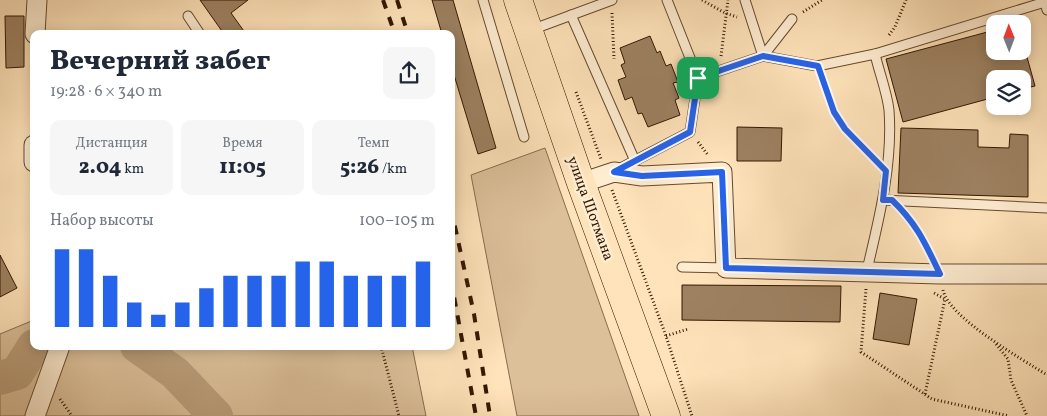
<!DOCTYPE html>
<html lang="ru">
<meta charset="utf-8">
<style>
:root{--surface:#fff;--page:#f6f6f7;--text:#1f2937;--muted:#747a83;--accent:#2563eb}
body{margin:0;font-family:Vollkorn,serif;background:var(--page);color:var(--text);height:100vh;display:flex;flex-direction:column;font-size:19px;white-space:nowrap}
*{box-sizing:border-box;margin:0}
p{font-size:16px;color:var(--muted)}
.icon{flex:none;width:28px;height:28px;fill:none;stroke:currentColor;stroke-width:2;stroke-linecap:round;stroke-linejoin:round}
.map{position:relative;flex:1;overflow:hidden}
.drawer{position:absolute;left:30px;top:30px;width:425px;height:320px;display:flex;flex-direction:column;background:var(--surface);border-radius:10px;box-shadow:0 2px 12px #0003}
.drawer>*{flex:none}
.needle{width:32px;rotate:359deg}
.fabs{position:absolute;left:986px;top:15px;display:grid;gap:10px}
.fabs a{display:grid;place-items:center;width:45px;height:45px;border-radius:10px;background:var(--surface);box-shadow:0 2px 12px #0003;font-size:25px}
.pin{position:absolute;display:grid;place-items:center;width:42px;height:42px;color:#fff;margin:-21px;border-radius:10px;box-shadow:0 2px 8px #0006}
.round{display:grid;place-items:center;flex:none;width:52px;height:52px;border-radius:10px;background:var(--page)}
.summary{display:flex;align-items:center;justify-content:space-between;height:85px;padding:0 20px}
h1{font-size:28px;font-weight:800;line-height:38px}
.metrics{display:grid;grid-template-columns:repeat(3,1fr);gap:8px;height:85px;padding:5px 20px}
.metrics div{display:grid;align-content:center;border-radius:10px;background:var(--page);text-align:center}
.metrics b{font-size:21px;font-weight:800}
.metrics small{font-size:14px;font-weight:400}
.metrics p{font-size:14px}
.chart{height:140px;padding:10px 20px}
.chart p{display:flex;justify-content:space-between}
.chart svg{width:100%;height:90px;margin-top:5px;stroke:var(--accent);stroke-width:6}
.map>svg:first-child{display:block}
.green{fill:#dcc09a;stroke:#886c4d}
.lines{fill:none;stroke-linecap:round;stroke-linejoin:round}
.river{stroke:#ba9e7b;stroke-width:34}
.building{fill:#9d8161;stroke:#331700}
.lane-casing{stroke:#664a2e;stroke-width:11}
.street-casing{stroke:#664a2e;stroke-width:21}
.primary-casing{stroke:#331700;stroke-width:29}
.path{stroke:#331700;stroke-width:3;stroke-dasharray:1 2.5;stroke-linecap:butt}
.lane{stroke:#ffedd2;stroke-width:9}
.street{stroke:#ffedd2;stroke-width:19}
.primary{stroke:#ffe3ba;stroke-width:28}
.rail{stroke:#331700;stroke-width:4;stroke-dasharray:9 9;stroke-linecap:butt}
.route-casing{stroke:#fff;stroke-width:10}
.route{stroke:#2563eb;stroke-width:6}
.labels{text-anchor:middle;stroke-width:5;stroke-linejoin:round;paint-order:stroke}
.street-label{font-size:15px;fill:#331700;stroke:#ffedd2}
</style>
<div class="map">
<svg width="1047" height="416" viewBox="0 0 1047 416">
<rect width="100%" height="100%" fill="#ffe3ba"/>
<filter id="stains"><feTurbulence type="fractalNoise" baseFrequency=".004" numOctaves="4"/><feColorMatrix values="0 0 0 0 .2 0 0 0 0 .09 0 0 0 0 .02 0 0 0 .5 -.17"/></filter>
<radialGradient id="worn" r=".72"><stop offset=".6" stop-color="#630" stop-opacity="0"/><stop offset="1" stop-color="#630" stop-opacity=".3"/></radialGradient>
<g class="green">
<polygon points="545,148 639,416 517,416 471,175"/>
<polygon points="34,320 34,346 412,346 426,416 0,416 0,334"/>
</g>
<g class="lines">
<g class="river">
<polyline points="137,346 175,373 216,416"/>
<polyline points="0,378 17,373 34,346"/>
</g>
</g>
<g class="building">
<polygon points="200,0 248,0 231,13 246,34 224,34"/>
<polygon points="432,0 453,0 496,148 478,154 451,65 451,34 442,34"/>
<polygon points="5,16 24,16 24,67 6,68"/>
<polygon points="995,30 995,51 1022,51 1022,39 1035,86 1022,89 1022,79 995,79 995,97 903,122 886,59"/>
<polygon points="650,36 657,53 660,51 666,66 671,64 678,82 673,83 679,98 675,100 680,115 648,127 642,113 638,114 632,97 625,100 618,80 626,77 621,65 625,63 620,48"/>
<polygon points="737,127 782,128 781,161 737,161"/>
<polygon points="901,128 978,130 978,147 1009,148 1010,134 1028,135 1028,197 898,193"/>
<polygon points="0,255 17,288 0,297"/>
<polygon points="682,285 841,286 840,322 682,320"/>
<polygon points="880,293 917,299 909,345 873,339"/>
</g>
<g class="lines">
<defs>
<g id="lane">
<polyline points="483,0 524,137"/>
<polyline points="745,0 763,56 817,66 875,54 1045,2 1047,10"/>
<polyline points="571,15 635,161"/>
<polyline points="188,16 200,34"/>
<polyline points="531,30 612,0"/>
<polyline points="698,78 763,56 792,19"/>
<polyline points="619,169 690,132 698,78 667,0"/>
<polyline points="883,200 1047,208"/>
<polyline points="682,267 726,268"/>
<path d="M867 270C879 219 893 164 889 110 887 92 879 72 875 54"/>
</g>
<g id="street">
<polyline points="35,34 37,0"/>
<polyline points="34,145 34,162"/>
<polyline points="581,183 614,172 642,176 722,172 726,268 940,274 1047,274"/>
<polyline points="35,416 60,346"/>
</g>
<polyline id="primary" points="518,0 581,183 666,416"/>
</defs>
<use href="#lane" class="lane-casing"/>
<use href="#street" class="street-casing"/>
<use href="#primary" class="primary-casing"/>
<g class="path">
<polyline points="702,0 725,13 737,17"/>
<polyline points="803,12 822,0"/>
<polyline points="612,13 614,59"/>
<polyline points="889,35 895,27 906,0"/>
<polyline points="721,56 728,0"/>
<polyline points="822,78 834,112 845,129 875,159"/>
<polyline points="576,92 601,159"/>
<polyline points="698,142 708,155"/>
<polyline points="612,190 666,336 692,416"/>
<polyline points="907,214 920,231 932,256"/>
<polyline points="866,289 861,352 932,399 1009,416"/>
<path d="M943 290C949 318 1022 359 1047 375"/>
<polyline points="666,336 688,329"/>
<polyline points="996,344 1008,359 1011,380 1027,416"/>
<polyline points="381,346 399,416"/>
<polyline points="925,394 945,299 934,293"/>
<polyline points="60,399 72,416"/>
</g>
<use href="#lane" class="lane"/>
<use href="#street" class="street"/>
<use href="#primary" class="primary"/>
<g class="rail">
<polyline points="383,0 395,34"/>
<polyline points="397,0 408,34"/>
<polyline points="451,208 474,314 490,416"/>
<polyline points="451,280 476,416"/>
</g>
</g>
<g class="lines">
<defs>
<path id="route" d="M763 56 818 66 834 112 845 129 886 171 883 200H892C917 224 925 243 940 274L726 268 722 172 642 176 614 172 690 132 698 78Z"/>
</defs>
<use href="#route" class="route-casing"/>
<use href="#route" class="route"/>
</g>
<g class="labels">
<g class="street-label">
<text transform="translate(591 208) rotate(70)" y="5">улица Шотмана</text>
</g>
</g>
<rect width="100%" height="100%" filter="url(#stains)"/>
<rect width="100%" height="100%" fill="url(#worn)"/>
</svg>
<div class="fabs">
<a><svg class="needle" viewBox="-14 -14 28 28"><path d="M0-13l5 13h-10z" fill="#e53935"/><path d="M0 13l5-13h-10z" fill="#747a83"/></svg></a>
<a><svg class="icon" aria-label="layers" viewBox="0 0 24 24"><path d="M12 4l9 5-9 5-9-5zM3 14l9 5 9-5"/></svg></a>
</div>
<div class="pin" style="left:698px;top:78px;background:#1e9e55"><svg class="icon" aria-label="arrive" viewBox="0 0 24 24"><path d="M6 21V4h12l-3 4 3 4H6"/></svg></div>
<section class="drawer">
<div class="summary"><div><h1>Вечерний забег</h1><p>19:28 · 6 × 340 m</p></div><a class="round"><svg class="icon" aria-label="share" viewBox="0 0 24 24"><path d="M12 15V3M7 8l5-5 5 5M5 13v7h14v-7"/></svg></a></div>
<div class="metrics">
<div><p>Дистанция</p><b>2.04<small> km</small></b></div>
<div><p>Время</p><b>11:05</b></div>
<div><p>Темп</p><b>5:26<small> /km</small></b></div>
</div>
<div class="chart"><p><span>Набор высоты</span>100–105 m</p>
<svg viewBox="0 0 160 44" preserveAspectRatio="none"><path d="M5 44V6M15 44V6M25 44V19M35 44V32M45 44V38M55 44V32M65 44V25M75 44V19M85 44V19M95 44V19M105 44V12M115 44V12M125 44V19M135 44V19M145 44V19M155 44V12"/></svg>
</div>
</section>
</div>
